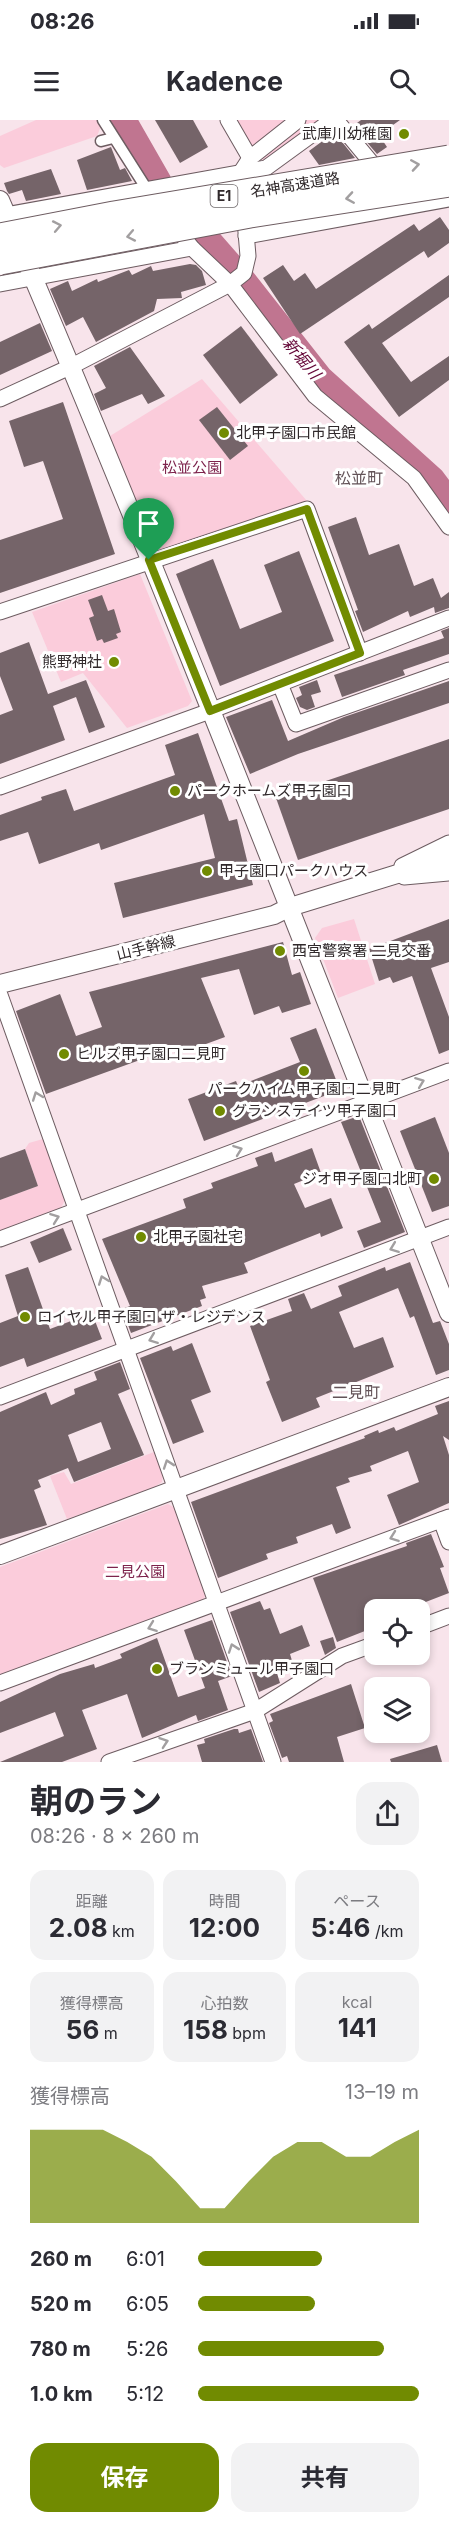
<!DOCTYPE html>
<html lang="ja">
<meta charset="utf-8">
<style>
:root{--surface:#fff;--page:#f2f2f3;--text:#2b2b33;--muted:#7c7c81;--accent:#718b01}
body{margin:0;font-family:Inter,"Noto Sans JP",sans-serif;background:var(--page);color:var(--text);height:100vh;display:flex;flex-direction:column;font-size:22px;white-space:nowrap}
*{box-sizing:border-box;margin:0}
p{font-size:20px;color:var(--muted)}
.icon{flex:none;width:33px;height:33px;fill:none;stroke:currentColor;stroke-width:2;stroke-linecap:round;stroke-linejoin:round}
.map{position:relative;height:1642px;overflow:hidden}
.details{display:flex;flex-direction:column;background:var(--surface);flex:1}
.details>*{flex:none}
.tools{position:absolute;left:364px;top:1479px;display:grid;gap:12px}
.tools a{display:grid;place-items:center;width:66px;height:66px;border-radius:12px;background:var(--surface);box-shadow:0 3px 9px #0003;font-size:30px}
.pin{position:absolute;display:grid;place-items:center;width:51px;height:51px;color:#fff;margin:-62px -26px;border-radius:50% 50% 50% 0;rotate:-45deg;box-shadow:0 0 6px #0007}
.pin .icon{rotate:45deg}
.round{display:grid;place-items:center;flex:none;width:63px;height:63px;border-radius:18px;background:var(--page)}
.overview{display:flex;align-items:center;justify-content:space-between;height:102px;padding:0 30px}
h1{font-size:33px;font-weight:700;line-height:45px}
.metrics{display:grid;grid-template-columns:repeat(3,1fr);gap:9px;height:102px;padding:6px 30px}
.metrics div{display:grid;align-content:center;border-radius:15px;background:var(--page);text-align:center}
.metrics b{font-size:26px;font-weight:700}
.metrics small{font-size:16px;font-weight:400}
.metrics p{font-size:16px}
.chart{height:168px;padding:12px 30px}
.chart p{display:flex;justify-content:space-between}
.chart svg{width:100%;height:108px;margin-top:6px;fill:var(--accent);opacity:.7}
.action{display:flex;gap:12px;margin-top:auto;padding:12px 30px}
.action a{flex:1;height:69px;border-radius:18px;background:var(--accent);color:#fff;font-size:24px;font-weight:700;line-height:69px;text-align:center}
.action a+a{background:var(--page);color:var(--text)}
ul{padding:0 30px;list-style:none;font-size:20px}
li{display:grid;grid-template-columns:96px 72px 1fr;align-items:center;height:45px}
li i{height:15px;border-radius:8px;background:var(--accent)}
.status{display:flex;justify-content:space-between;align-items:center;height:42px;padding:0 30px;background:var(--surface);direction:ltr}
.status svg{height:16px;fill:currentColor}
header{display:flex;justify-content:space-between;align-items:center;height:78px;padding:0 30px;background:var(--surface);font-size:27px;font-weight:700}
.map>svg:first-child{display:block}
.green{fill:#fbccdb}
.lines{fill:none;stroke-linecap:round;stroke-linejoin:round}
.river{stroke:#c07590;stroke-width:30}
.building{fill:#756469;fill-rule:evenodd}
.pedestrian-casing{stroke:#6d5c61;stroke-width:13}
.minor-casing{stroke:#6d5c61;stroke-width:17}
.tertiary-casing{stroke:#6d5c61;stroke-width:20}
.pedestrian{stroke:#fff;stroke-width:10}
.minor{stroke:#fff;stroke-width:15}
.tertiary{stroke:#fff;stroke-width:18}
.motorway-bridge-casing{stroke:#6d5c61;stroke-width:29;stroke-linecap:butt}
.motorway-bridge{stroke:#fff;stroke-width:27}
.oneway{stroke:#a29fa0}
.route-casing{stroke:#fff;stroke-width:12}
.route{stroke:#718b01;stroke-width:8}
.poi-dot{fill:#718b01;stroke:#fff;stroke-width:2}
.labels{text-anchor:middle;stroke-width:6;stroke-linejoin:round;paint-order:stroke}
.shield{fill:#fff;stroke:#6e696b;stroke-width:1.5}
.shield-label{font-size:14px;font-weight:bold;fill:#30292b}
.poi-label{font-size:15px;fill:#30292b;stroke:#fff;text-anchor:start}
.street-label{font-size:15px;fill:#30292b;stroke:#fff}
.park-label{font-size:15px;fill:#7d234c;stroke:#fff}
.water-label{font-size:16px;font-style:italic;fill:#640637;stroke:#fff}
.neighbourhood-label{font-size:16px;fill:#635358;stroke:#fff}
</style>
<div class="status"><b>08:26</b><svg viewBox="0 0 49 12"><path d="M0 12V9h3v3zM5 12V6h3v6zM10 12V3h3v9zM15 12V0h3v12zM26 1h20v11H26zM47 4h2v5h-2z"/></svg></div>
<header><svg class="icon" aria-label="menu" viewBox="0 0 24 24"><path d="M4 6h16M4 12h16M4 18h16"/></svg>Kadence<svg class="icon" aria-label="search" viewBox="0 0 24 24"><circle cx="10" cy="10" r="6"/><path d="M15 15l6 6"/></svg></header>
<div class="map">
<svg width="449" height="1642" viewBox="0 0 449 1642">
<rect width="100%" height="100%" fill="#f8e4eb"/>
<g class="green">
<polygon points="36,0 97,0 101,6 97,16 4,48 0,45 0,16"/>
<polygon points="234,0 290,0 252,31"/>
<polygon points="306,0 323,0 264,43 261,37"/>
<polygon points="202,259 307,381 159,430 151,426 110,316"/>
<polygon points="140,454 192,581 188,586 127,608 83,553 61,562 32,492"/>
<polygon points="354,799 375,864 338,878 315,818 322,808"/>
<polygon points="43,1019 65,1080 61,1088 0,1111 0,1080 38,1066 25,1029 29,1023"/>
<polygon points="154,1332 163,1353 162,1362 150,1370 67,1399 50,1356 64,1352 71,1364"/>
<polygon points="168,1384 175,1388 206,1473 203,1481 0,1556 0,1447"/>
</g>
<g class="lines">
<g class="river">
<polyline points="121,0 157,63"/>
<polyline points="175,85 237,156 319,260 431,361 449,385"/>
</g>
</g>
<g class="building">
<polygon points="155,0 193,0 208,27 180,43"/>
<polygon points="361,0 400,0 379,15 387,27 377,34 353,6"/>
<polygon points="332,14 336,19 338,17 355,38 319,45 309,31"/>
<polygon points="111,27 120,50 125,48 132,61 87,70 77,40"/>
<polygon points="51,49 61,74 26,81 22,70 9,74 7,71 4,63"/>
<polygon points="440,97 449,110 449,123 428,138 424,131 300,214 263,158 283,145 294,161 305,153 316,169 414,104 419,111"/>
<polygon points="190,144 196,145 202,151 206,165 181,172 182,178 157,179 154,191 96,222 83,197 66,206 50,169 68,161 72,171 97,159 98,162 129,150 132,155 151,146 153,151"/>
<polygon points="449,155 449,177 382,223 411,262 449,236 449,260 399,297 344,222 369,204 372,209"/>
<polygon points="40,203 52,231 0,255 0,222"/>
<polygon points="241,206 278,255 240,284 203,235"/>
<polygon points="130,227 165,276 148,284 142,274 101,291 94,274 106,268 94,246"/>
<polygon points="63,282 115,434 0,473 0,420 63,399 43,341 24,347 9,301"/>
<polygon points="217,287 248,326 230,340 199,300"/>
<polygon points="356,397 369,435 399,424 414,466 433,458 441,478 449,472 449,488 435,493 434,487 410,497 408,491 363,512 355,491 358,490 328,407"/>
<polygon points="299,431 334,521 220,566 176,454 213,439 240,509 282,492 264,445"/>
<polygon points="102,475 108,491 114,489 121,512 116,514 118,518 104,523 102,519 97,521 89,498 94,496 88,480"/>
<polygon points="449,508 449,534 403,550 405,555 342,577 334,555 444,518 441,511"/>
<polygon points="29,522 48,574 86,560 105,607 89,613 76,577 53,586 65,620 0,644 0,595 13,590 0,556 0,533"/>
<polygon points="317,560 321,572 311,575 315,587 307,590 300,587 296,578 302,575 299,567"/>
<polygon points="449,561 449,583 298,634 250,654 226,597 272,580 288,621 344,597"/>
<polygon points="198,613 229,701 237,699 253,765 123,798 114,763 215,738 204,694 101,730 99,723 39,744 28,712 0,721 0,695 42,680 41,677 66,669 74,691 175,655 165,625"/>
<polygon points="449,619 449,689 298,740 276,678"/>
<polygon points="449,799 449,842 431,848 449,897 449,930 439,934 412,856 393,863 390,857 379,861 369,829"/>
<polygon points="283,822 292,855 300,852 311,884 282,893 279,886 254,895 239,849 201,858 225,917 176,935 173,928 46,974 16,891 60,874 76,916 102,907 89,872"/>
<polygon points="316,908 340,970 204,1021 188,979 236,961 238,966 300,942 290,918"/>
<polygon points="359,996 405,1112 364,1128 357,1111 381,1102 341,1002"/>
<polygon points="435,997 449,1033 449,1086 432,1092 400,1011"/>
<polygon points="312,1028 321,1053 294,1064 305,1088 331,1078 343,1108 321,1117 320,1113 244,1143 248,1153 202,1166 206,1178 200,1180 202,1186 131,1213 122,1189 130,1186 102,1119 186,1088 183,1079 213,1068 211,1063 258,1046 255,1038 272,1032 275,1042"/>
<polygon points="25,1029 38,1066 0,1080 0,1038"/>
<polygon points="63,1108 72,1130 39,1143 30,1122"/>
<polygon points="410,1142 433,1203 440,1201 449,1224 449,1250 436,1255 414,1196 410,1198 398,1168 339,1192 354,1228 383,1217 394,1247 316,1278 320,1287 282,1302 266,1262 270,1260 250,1206 292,1191 288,1179 304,1173 311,1189 342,1176 338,1166 385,1147 386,1151"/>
<polygon points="28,1147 50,1209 92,1193 102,1219 27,1247 24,1238 0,1247 0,1203 18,1196 5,1155"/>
<polygon points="192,1223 211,1272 191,1280 204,1312 173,1324 140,1238 171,1226 173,1231"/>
<path d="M120 1242 130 1269 118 1274 144 1335 74 1362 68 1348 38 1360 41 1367 34 1370 47 1405 0 1419V1292L46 1272 51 1285 75 1274 74 1269 97 1260 94 1252ZM101 1302 111 1329 78 1342 68 1315Z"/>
<polygon points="449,1281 449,1320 443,1316 449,1335 449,1383 399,1405 387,1375 419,1362 408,1331 370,1346 372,1351 348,1358 350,1362 336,1367 351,1408 336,1414 332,1404 296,1417 298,1423 266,1434 268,1439 218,1458 191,1382 365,1318 364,1316 378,1310 379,1313 394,1307 396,1311 438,1294 435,1286"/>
<polygon points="431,1414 444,1447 440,1448 449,1473 405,1490 375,1490 375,1507 337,1522 313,1458 407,1426 406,1423"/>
<polygon points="260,1481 264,1490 270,1488 280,1514 302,1505 310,1526 290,1534 293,1544 276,1550 280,1563 259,1572 230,1492"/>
<polygon points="212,1500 232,1556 218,1561 228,1590 198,1601 196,1595 142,1618 127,1574 82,1590 97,1629 62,1642 0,1642 64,1616 55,1592 0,1613 0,1582 60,1554 94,1544 95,1548 122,1538 120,1534 157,1518 178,1577 205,1568 184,1510"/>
<polygon points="333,1517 336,1528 325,1535 320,1521"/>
<polygon points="351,1564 365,1608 337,1617 344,1642 289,1642 287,1636 282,1638 269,1603 273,1601 270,1594"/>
<polygon points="234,1609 238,1609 239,1613 251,1609 263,1642 202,1642 197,1625 205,1623 204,1619"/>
<polygon points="437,1625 442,1642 391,1642 390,1639"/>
</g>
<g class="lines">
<defs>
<g id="pedestrian">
<polyline points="103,0 148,71"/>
<polyline points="101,21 113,18"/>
</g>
<g id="minor">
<polyline points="228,0 250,38 298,0"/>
<polyline points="336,0 380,53"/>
<polyline points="148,71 192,128 230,164 315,276 414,358 449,407"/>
<polyline points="0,96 266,48 332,0"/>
<polyline points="246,116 449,79"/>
<polyline points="0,164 192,128"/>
<polyline points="0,279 72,246 230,164 244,153 248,136 241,52 250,38"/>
<polyline points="0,492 307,389 360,533"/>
<polyline points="280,564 296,604 449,550"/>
<polyline points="0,667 210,591 449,498"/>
<polyline points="402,746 449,723"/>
<polyline points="404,757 449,753"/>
<polyline points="0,875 273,1642"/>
<polyline points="0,1119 449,951"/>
<polyline points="0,1277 449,1107"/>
<polyline points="441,1400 449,1422"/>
<polyline points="420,1507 449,1496"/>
<polyline points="0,1563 449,1397"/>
<polyline points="109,1642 255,1591 342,1536 375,1524"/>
</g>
<g id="tertiary">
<path d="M0 80C158 447 302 821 449 1193"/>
<polyline points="0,864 274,795 290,787 449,738"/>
<polyline points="0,1435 449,1267"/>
</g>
</defs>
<use href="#pedestrian" class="pedestrian-casing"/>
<use href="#minor" class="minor-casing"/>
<use href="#tertiary" class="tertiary-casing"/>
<use href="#pedestrian" class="pedestrian"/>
<use href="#minor" class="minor"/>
<use href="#tertiary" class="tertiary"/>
<defs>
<g id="motorway-bridge">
<polyline points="0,117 114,95 449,39"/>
<polyline points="0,141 250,94 449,63"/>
</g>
</defs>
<use href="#motorway-bridge" class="motorway-bridge-casing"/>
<use href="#motorway-bridge" class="motorway-bridge"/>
</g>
<defs><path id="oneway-chevron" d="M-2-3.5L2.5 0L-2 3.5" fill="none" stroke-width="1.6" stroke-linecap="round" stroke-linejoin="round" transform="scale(1.5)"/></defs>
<g class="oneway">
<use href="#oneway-chevron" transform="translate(415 45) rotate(-9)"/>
<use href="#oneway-chevron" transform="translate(350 78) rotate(171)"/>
<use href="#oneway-chevron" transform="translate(57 106) rotate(-11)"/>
<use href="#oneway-chevron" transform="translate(131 116) rotate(169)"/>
<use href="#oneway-chevron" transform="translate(420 962) rotate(-21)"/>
<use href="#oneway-chevron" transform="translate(37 976) rotate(-110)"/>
<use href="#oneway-chevron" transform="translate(238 1030) rotate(-20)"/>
<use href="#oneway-chevron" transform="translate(55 1098) rotate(-20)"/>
<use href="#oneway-chevron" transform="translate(394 1128) rotate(159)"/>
<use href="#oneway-chevron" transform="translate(103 1160) rotate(-110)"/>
<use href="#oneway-chevron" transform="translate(153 1219) rotate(159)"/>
<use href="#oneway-chevron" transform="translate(168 1344) rotate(-109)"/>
<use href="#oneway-chevron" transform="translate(394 1417) rotate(160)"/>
<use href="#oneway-chevron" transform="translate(152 1507) rotate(160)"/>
<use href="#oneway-chevron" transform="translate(233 1528) rotate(-109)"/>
<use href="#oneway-chevron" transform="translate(164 1622) rotate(-19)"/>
</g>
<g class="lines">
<defs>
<polygon id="route" points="307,389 360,533 210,591 149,440"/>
</defs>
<use href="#route" class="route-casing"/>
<use href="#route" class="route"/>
</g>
<g class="poi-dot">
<circle cx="404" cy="14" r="6"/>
<circle cx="224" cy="313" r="6"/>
<circle cx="114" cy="542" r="6"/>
<circle cx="175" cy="671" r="6"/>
<circle cx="207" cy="751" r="6"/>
<circle cx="280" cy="831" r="6"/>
<circle cx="64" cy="934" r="6"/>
<circle cx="304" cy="951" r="6"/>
<circle cx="220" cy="991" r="6"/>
<circle cx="434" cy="1059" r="6"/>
<circle cx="141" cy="1117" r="6"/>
<circle cx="25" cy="1197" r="6"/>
<circle cx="157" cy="1549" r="6"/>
</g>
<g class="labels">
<rect class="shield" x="210.5" y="65" width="27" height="22" rx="4.5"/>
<g class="shield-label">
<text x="224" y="81">E1</text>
</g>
<g class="poi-label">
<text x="392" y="19" text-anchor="end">武庫川幼稚園</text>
<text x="236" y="318">北甲子園口市民館</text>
<text x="102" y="547" text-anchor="end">熊野神社</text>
<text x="187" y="676">パークホームズ甲子園口</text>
<text x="219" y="756">甲子園口パークハウス</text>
<text x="292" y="836">西宮警察署 二見交番</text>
<text x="76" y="939">ヒルズ甲子園口二見町</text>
<text x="304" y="974" text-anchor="middle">パークハイム甲子園口二見町</text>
<text x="232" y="996">グランステイツ甲子園口</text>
<text x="422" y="1064" text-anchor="end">ジオ甲子園口北町</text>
<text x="153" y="1122">北甲子園社宅</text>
<text x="37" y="1202">ロイヤル甲子園口 ザ・レジデンス</text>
<text x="169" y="1554">ブランミュール甲子園口</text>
</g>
<g class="street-label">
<text transform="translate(295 65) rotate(-9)" y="5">名神高速道路</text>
<text transform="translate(146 828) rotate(-14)" y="5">山手幹線</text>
</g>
<g class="park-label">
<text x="192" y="353">松並公園</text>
<text x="135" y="1457">二見公園</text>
</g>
<g class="water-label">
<text transform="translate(302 238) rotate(50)" y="6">新堀川</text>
</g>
<g class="neighbourhood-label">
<text x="359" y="364">松並町</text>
<text x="356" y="1278">二見町</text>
</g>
</g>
</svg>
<div class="tools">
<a><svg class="icon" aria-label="locate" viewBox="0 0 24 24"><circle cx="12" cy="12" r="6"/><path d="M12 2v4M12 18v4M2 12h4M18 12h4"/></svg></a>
<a><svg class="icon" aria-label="layers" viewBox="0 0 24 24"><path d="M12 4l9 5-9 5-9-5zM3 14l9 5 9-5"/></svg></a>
</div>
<div class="pin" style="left:149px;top:440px;background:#1e9e55"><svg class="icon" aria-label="arrive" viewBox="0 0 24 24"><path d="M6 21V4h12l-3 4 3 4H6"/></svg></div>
</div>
<section class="details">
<div class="overview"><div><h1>朝のラン</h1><p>08:26 · 8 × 260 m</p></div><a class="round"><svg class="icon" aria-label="share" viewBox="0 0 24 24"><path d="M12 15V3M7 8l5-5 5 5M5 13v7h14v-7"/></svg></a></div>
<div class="metrics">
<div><p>距離</p><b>2.08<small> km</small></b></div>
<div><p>時間</p><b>12:00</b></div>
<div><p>ペース</p><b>5:46<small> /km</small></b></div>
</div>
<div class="metrics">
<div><p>獲得標高</p><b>56<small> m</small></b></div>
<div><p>心拍数</p><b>158<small> bpm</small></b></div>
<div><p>kcal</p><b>141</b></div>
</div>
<div class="chart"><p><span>獲得標高</span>13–19 m</p>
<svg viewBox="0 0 160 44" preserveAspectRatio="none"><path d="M0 44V6L10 6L20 6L30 6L40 11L50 17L60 27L70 38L80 38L90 27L100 17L110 11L120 11L130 17L140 17L150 11L160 6V44z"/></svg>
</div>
<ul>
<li><b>260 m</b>6:01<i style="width:56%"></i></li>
<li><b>520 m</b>6:05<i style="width:53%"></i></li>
<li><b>780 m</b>5:26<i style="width:84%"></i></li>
<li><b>1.0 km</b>5:12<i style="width:100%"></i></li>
</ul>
<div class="action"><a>保存</a><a>共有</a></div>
</section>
